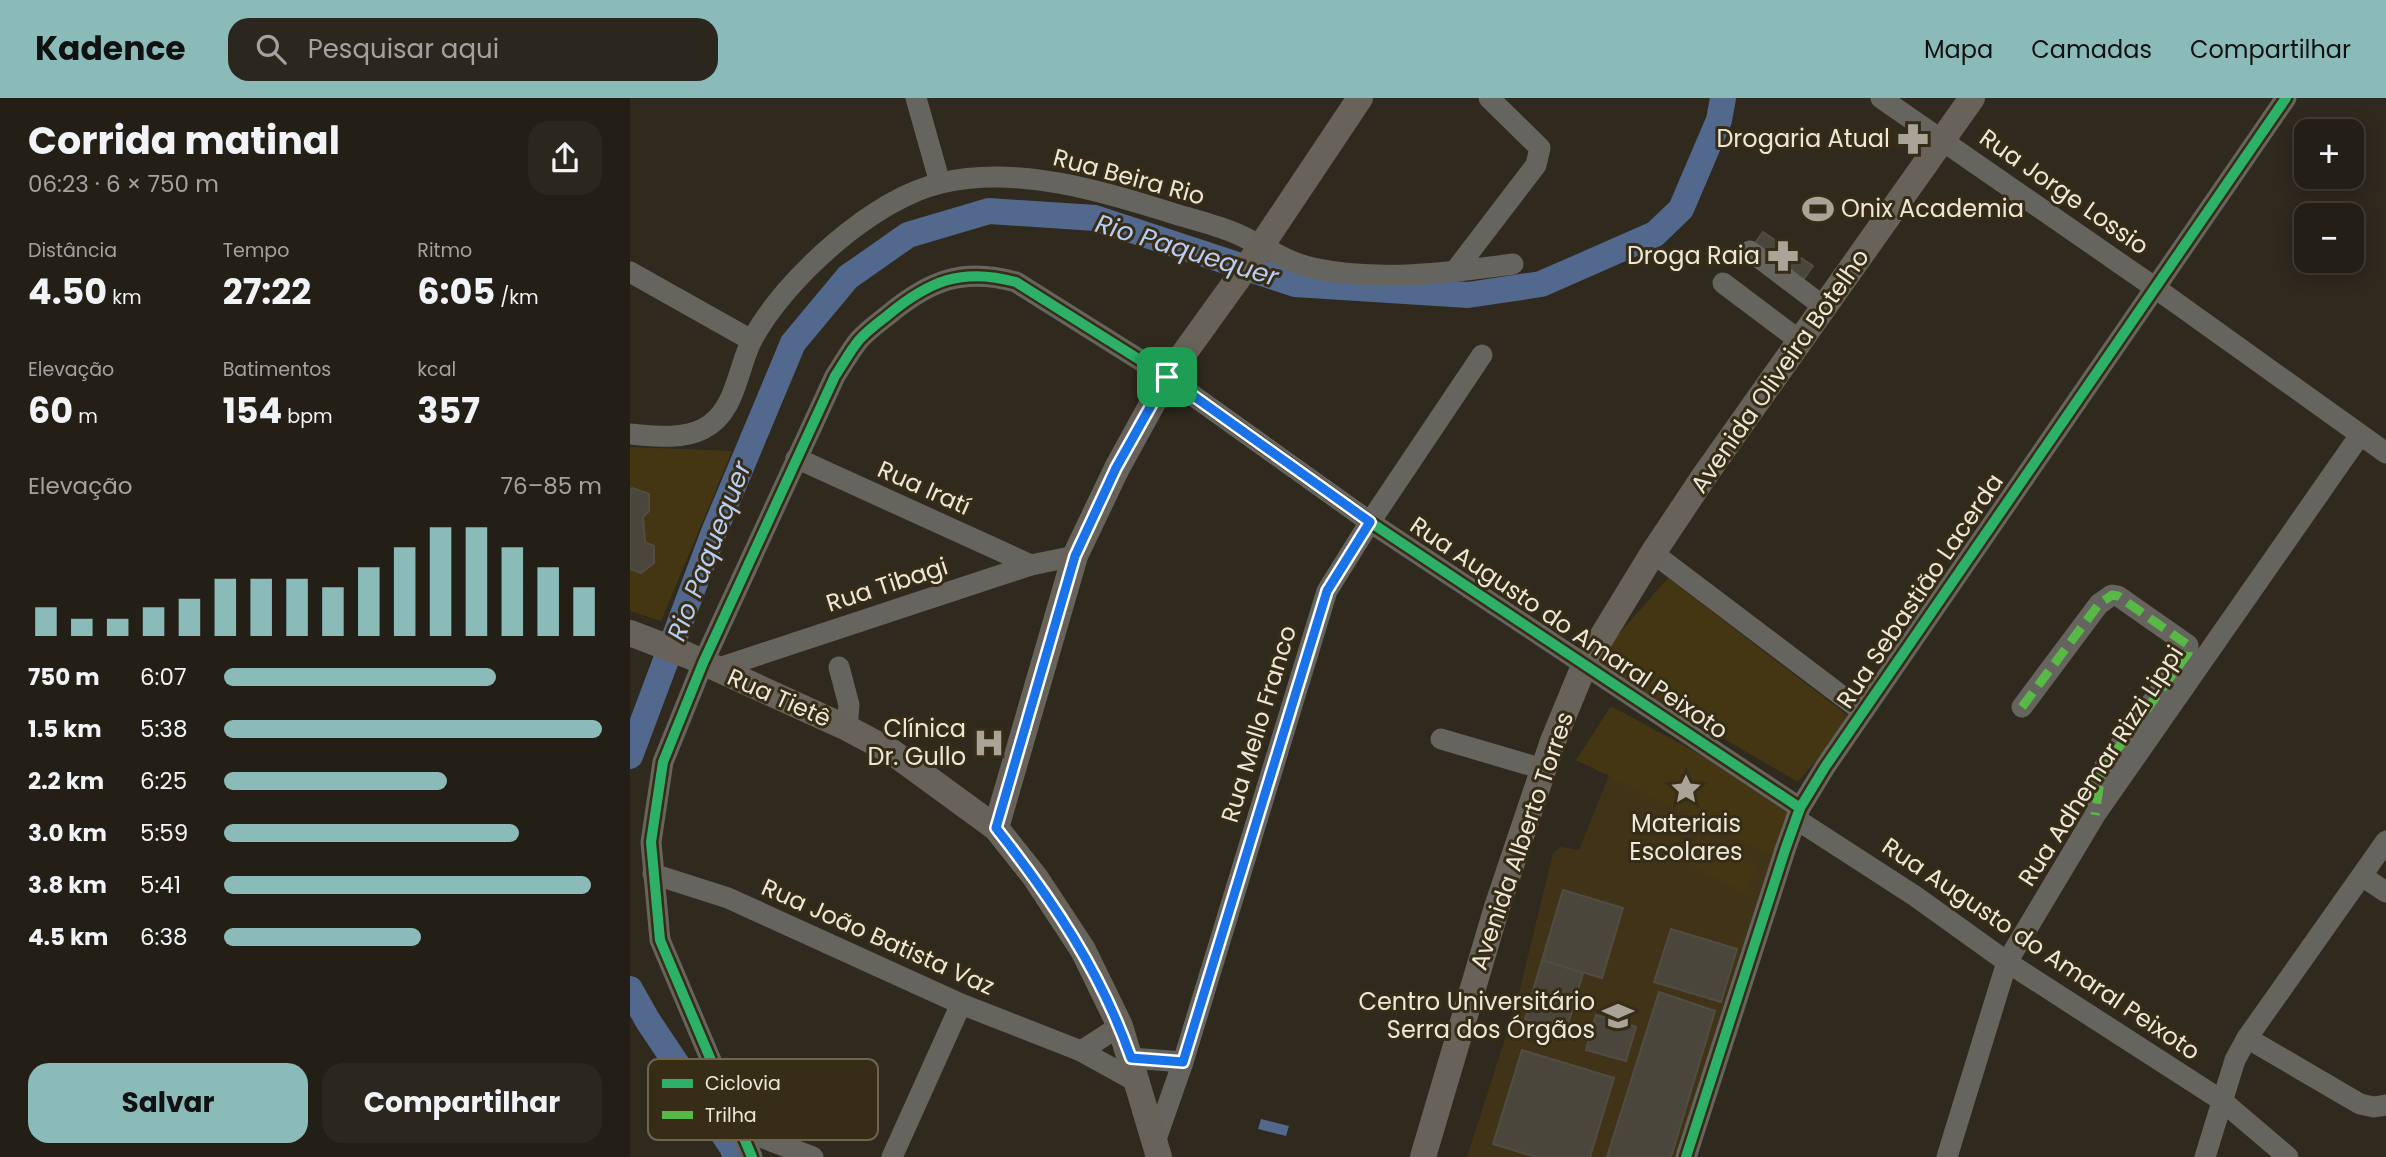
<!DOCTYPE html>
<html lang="pt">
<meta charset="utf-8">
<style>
:root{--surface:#231f16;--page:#2b271f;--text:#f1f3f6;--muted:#a3a2a1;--line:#403d35;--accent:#8bbbb9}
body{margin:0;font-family:Poppins,sans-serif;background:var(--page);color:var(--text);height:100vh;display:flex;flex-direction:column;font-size:26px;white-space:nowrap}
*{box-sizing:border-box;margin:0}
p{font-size:23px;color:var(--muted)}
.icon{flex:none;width:38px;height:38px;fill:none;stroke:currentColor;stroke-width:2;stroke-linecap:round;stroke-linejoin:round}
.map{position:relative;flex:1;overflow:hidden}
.details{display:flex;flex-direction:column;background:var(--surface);width:630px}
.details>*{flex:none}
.controls{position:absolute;left:1664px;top:21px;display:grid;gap:14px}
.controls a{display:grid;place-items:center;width:70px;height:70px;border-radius:14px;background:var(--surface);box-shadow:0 4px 18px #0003,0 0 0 2px var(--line);font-size:35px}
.pin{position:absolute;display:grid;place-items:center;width:60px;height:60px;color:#fff;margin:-30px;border-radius:14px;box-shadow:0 4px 10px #0006}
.round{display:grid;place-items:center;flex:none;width:74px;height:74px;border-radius:21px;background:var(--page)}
.head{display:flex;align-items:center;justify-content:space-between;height:119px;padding:0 28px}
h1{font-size:38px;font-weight:700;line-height:52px}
.figures{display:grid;grid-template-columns:repeat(3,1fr);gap:10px;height:119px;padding:7px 28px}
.figures div{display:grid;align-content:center}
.figures b{font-size:35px;font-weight:700}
.figures small{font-size:19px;font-weight:400}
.figures p{font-size:19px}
.chart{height:196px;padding:14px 28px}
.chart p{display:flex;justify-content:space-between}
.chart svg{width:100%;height:126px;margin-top:7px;stroke:var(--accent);stroke-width:6}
.action{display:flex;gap:14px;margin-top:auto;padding:14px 28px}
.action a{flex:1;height:80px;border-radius:21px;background:var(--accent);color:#111;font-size:28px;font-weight:700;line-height:80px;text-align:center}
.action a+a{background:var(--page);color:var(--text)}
ul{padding:0 28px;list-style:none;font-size:23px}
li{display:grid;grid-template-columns:112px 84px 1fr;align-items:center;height:52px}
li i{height:18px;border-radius:9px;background:var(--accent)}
header{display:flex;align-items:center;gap:42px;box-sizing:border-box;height:98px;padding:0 35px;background:var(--accent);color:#111}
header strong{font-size:33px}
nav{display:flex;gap:38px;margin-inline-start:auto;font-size:24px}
.search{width:490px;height:63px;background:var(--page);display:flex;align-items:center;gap:18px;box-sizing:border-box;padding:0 24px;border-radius:21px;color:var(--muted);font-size:26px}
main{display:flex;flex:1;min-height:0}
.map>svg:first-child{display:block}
.built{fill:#403317}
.green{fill:#453613}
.water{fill:#52688c}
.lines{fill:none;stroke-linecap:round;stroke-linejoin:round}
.river{stroke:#52688c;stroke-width:26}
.building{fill:#4b463b;stroke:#524d43;stroke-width:2}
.minor{stroke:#66645e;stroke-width:21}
.major{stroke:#67635a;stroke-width:26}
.quiet{stroke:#58b947;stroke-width:9;stroke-dasharray:18 9;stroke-linecap:butt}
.cycleway-casing{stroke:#372c16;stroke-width:15}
.cycleway{stroke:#2db169;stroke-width:10}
.route-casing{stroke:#fff;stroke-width:14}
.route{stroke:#1a73e8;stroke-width:9}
.labels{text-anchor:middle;stroke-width:6;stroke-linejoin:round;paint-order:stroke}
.poi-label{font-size:24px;fill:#ede7d9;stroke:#372c16;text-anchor:end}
.street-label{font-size:24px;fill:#ede7d9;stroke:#372c16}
.water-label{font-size:26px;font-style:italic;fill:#b7cdf5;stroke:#372c16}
.key{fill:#372c16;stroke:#6e6450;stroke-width:2}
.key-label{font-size:19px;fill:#ede7d9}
</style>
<header>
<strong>Kadence</strong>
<div class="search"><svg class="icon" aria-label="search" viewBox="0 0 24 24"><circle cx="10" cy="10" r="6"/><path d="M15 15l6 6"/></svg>Pesquisar aqui</div>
<nav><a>Mapa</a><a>Camadas</a><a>Compartilhar</a></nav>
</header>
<main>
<section class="details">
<div class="head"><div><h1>Corrida matinal</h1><p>06:23 · 6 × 750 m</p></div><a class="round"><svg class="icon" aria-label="share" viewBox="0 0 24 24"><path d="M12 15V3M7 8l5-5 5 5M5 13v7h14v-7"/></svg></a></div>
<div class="figures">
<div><p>Distância</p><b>4.50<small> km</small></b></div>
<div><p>Tempo</p><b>27:22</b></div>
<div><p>Ritmo</p><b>6:05<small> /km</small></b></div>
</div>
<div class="figures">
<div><p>Elevação</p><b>60<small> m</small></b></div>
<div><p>Batimentos</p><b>154<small> bpm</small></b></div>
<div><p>kcal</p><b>357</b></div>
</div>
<div class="chart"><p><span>Elevação</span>76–85 m</p>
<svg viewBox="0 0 160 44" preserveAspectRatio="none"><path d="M5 44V34M15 44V38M25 44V38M35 44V34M45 44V31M55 44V24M65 44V24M75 44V24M85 44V27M95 44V20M105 44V13M115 44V6M125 44V6M135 44V13M145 44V20M155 44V27"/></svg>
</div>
<ul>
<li><b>750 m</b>6:07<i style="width:72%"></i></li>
<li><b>1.5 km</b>5:38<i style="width:100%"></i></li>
<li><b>2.2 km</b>6:25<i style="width:59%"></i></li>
<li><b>3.0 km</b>5:59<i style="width:78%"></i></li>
<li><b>3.8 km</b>5:41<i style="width:97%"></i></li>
<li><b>4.5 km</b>6:38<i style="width:52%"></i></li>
</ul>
<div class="action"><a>Salvar</a><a>Compartilhar</a></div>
</section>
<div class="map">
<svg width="1756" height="1059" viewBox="0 0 1756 1059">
<rect width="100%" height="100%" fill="#2f291e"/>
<polygon class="built" points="979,677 1146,760 1047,1059 837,1059 887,903 923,755 931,749 949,752"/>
<g class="green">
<polygon points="0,349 102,353 31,523 0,513"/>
<polygon points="1038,480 1221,620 1168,684 986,578 966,562"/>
<polygon points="981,608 1161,706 1146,760 946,662"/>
<polygon points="1067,739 1127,770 1114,795 1055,764"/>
</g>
<polygon class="water" points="631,1021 659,1028 656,1038 628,1031"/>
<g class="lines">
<g class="river">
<polyline points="0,658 84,434 163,245 218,179 278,137 359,113 465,120 665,186 838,197 911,186 1025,136 1051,111 1089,22 1093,0"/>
<polyline points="0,891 18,923 102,1049 106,1059"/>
</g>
</g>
<g class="building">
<polygon points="1133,134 1183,168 1173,182 1123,148"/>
<polygon points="2,390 19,396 19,413 13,419 15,444 24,448 24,465 11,475 0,471 0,391"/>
<polygon points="933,792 993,810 972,880 912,862"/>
<polygon points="1041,831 1107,851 1091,904 1024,884"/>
<polygon points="912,862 953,875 936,933 895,921"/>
<polygon points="1029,894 1085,913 1041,1059 977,1059"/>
<polygon points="966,917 1006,929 996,963 956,952"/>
<polygon points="892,952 984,980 960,1059 906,1059 863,1046"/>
</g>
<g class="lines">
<g class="minor">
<polyline points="286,0 310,85"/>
<polyline points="1251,0 1524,189 1756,355"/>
<polyline points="1120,153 1194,209"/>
<polyline points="825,173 906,67 910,50 859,0"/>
<polyline points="0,174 121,242"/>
<polyline points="1093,185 1170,243"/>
<path d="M0 336C24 338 51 342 73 331 107 314 107 269 123 240 156 180 243 101 311 85 387 67 473 93 545 116 565 122 586 127 605 135 631 146 655 164 683 170 748 184 817 175 883 166"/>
<polyline points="166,360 401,467"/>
<polyline points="1023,455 1233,614"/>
<polyline points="209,569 219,607 217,630"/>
<polyline points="86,571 401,467 445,458"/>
<polyline points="1392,609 1469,506 1482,497 1488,498 1558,547 1558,555 1475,668 1466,711"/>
<polyline points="811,641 913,671"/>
<polyline points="1166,721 1285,798 1377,864 1591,1002 1658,1059"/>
<polyline points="23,776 98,800 331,906 451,953 509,985"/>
<polyline points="1732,778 1756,794"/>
<polyline points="1617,940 1730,1006 1744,1009 1756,1007"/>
<polyline points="451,953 490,928"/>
<polyline points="501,960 553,964"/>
<polyline points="112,1032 183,1059"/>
<polyline points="525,1044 553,964 697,493 740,424 852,257"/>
<path d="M122 1059 30 842 21 744 33 664 73 565 205 278C213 266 220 253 229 242 237 233 248 225 258 217 299 183 332 169 386 184L537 279 740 424 1170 710"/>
<polyline points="262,1059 331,906"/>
<polyline points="1056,1059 1155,752 1170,710 1195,669 1656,0"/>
<polyline points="1317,1059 1377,864 1465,717 1730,337"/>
<polyline points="1575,1059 1605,962 1617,940 1756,743"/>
</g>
<g class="major">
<polyline points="0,535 57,557 217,630 262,654 366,730 405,779 453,852 490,928 529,1059"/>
<polyline points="366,730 445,458 487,370 537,279 625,157 730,0"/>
<polyline points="793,1059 867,809 923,643 954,568 1023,455 1075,377 1342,0"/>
</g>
<polyline class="quiet" points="1392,609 1469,506 1482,497 1488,498 1558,547 1558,555 1475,668 1471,676 1465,717"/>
<defs>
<g id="cycleway">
<path d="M122 1059 30 842 21 744 33 664 73 565 205 278C213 266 220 253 229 242 237 233 248 225 258 217 299 183 332 169 386 184L537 279 740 424 1170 710"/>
<polyline points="1056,1059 1155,752 1170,710 1195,669 1656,0"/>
</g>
</defs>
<use href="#cycleway" class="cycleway-casing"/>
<use href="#cycleway" class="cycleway"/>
</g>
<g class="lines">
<defs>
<path id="route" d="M537 279 740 424 697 493 553 964 501 960C471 874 422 801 366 730L445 458 486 370Z"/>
</defs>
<use href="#route" class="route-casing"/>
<use href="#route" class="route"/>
</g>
<defs>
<symbol id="pharmacy-bare" viewBox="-9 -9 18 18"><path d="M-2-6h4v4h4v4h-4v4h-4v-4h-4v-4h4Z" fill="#aaa498" stroke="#372c16" stroke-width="2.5" paint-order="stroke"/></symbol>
<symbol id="stadium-bare" viewBox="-9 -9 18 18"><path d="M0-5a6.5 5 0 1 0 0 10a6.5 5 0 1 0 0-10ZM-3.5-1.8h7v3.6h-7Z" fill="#aaa498" stroke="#372c16" stroke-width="2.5" paint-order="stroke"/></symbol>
<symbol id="hospital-bare" viewBox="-9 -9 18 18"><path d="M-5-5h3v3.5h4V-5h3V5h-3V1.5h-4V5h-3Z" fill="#aaa498" stroke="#372c16" stroke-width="2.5" paint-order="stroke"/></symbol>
<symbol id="sight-bare" viewBox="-9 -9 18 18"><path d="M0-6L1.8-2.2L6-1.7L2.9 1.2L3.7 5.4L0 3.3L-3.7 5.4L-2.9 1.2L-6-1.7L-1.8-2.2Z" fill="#aaa498" stroke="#372c16" stroke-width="2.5" paint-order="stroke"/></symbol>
<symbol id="university-bare" viewBox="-9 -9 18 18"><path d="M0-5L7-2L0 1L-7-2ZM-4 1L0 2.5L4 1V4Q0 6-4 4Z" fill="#aaa498" stroke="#372c16" stroke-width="2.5" paint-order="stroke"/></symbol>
</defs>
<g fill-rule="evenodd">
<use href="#pharmacy-bare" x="1261" y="19" width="44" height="44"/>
<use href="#stadium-bare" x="1166" y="89" width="44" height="44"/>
<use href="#pharmacy-bare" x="1131" y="136" width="44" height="44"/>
<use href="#hospital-bare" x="337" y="623" width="44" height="44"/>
<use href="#sight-bare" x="1034" y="669" width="44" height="44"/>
<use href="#university-bare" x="966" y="896" width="44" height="44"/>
</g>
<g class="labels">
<g class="poi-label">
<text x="1260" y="49">Drogaria Atual</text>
<text x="1211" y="119" text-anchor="start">Onix Academia</text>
<text x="1130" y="166">Droga Raia</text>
<text x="336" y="639">Clínica<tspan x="336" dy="28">Dr. Gullo</tspan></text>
<text x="1056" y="734" text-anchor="middle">Materiais<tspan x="1056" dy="28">Escolares</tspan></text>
<text x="965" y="912">Centro Universitário<tspan x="965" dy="28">Serra dos Órgãos</tspan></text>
</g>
<g class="street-label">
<text transform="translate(499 79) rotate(15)" y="8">Rua Beira Rio</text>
<text transform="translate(1434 94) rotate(35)" y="8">Rua Jorge Lossio</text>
<text transform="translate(1150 273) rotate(-55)" y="8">Avenida Oliveira Botelho</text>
<text transform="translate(294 390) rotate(24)" y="8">Rua Iratí</text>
<text transform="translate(257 487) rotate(-18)" y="8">Rua Tibagi</text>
<text transform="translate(1290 493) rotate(-56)" y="8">Rua Sebastião Lacerda</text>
<text transform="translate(939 530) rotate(34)" y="8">Rua Augusto do Amaral Peixoto</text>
<text transform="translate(149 600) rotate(24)" y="8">Rua Tietê</text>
<text transform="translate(629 626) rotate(-73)" y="8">Rua Mello Franco</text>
<text transform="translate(1471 668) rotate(-57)" y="8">Rua Adhemar Rizzi Lippi</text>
<text transform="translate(892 743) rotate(-71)" y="8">Avenida Alberto Torres</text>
<text transform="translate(248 839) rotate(24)" y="8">Rua João Batista Vaz</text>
<text transform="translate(1411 851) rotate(34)" y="8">Rua Augusto do Amaral Peixoto</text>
</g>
<g class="water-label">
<text transform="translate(557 152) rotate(17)" y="9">Rio Paquequer</text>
<text transform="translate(79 453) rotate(-69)" y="9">Rio Paquequer</text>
</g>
</g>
<rect x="18" y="961" width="230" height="81" rx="10" class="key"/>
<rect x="32" y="981" width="31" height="9" fill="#2db169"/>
<rect x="32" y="1013" width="31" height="8" fill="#58b947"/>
<g class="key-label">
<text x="75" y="992">Ciclovia</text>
<text x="75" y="1024">Trilha</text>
</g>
</svg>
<div class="controls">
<a>+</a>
<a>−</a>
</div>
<div class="pin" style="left:537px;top:279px;background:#1e9e55"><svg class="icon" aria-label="arrive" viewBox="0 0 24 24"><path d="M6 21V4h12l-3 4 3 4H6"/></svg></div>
</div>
</main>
